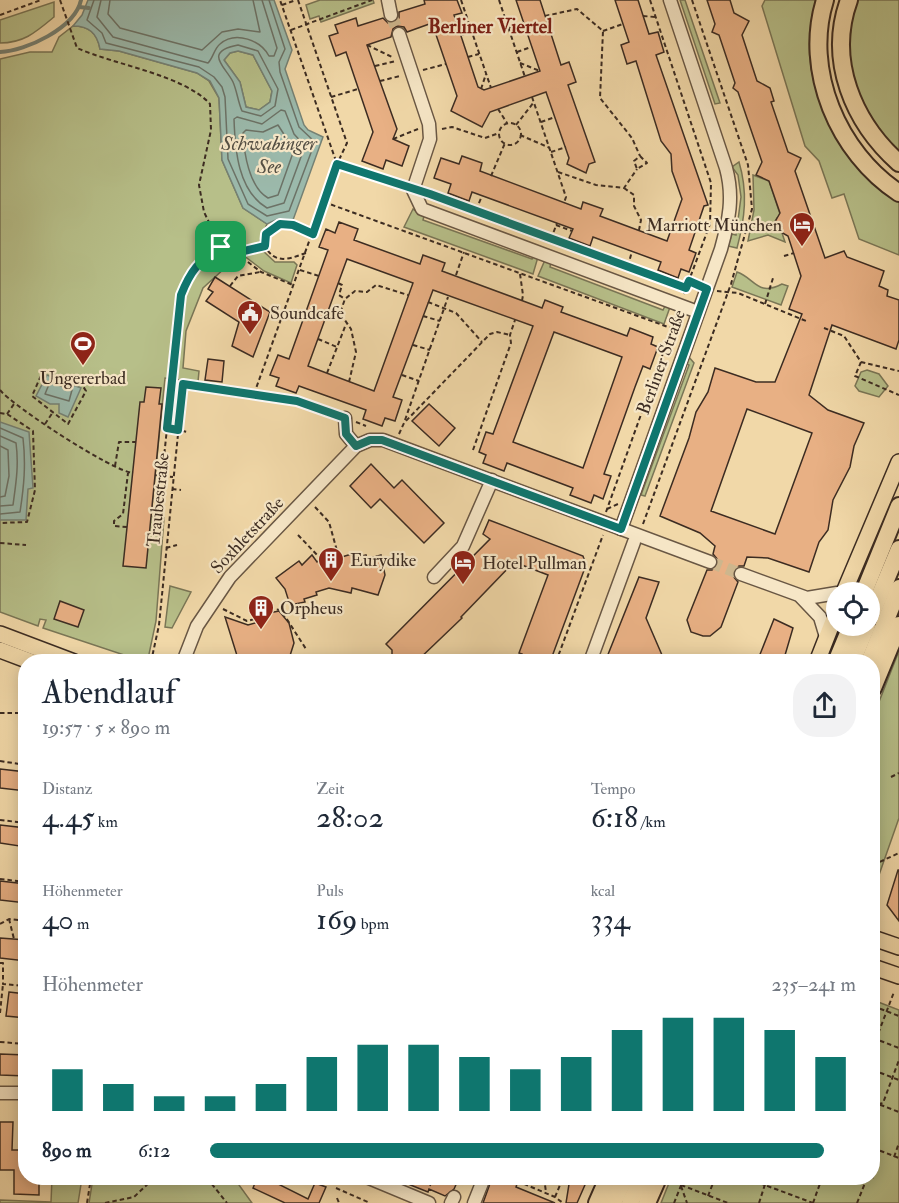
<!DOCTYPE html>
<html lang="de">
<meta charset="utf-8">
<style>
:root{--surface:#fff;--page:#f2f2f3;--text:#1f2937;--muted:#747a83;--accent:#0f766e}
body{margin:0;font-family:"IM FELL Double Pica",serif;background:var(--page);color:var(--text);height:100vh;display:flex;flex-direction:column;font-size:22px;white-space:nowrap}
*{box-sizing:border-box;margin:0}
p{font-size:20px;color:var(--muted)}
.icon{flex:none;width:33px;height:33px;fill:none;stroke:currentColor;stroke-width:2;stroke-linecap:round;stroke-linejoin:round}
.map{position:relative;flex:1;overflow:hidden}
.details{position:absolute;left:18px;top:654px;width:862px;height:531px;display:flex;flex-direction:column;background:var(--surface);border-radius:24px;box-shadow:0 3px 15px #0003}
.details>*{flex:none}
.fabs{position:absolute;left:826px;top:582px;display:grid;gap:12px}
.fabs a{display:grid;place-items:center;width:54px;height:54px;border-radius:50%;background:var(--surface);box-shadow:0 3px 15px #0003;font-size:30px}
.pin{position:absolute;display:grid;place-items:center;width:51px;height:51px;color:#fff;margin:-26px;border-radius:12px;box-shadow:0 3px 9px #0006}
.round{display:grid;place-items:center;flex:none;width:63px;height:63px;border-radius:24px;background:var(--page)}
.summary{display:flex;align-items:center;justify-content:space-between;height:102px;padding:0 24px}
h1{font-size:33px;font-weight:600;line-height:45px}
.figures{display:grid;grid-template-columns:repeat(3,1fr);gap:9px;height:102px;padding:6px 24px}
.figures div{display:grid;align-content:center}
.figures b{font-size:30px;font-weight:600}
.figures small{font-size:16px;font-weight:400}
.figures p{font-size:16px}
.chart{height:168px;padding:12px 24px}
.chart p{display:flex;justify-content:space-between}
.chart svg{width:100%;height:108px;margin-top:6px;stroke:var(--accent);stroke-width:6}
ul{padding:0 24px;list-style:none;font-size:20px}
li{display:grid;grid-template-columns:96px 72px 1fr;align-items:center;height:45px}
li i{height:15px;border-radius:8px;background:var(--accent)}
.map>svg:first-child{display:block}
.green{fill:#b7bf89;stroke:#7a7656;stroke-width:1.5}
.water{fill:#9bb9ab;stroke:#758174;stroke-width:1.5;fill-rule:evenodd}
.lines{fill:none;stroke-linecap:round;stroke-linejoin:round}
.shore{stroke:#6c7266;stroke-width:1.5}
.stream{stroke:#758174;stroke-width:4}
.building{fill:#e8b084;stroke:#3c2c22;stroke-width:1.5;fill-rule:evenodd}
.minor-tunnel{stroke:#cdb68d;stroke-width:12;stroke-dasharray:12 6;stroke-linecap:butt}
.minor-casing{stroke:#695744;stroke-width:15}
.major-casing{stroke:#3c2c22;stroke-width:18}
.highway-casing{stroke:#3c2c22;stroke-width:20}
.path{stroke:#3c2c22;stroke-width:2;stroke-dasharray:4.5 3;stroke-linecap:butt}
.minor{stroke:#f6e6c6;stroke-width:12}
.major{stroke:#f1d8a8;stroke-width:15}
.highway{stroke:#f1d8a8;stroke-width:16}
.route-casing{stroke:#fff;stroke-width:12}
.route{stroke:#0f766e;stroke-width:8}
.labels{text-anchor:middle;stroke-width:4.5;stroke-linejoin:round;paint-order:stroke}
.poi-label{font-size:18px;fill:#3c2c22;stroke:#f6e6c6;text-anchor:start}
.street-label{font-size:18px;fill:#3c2c22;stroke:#f6e6c6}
.neighbourhood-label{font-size:20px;font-weight:bold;fill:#7a1f14;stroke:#f6e6c6}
.water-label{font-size:20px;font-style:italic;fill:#544f44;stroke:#f6e6c6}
</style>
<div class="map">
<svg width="899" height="1203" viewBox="0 0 899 1203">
<rect width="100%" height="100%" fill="#f1d8a8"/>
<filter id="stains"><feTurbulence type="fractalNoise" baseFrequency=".00333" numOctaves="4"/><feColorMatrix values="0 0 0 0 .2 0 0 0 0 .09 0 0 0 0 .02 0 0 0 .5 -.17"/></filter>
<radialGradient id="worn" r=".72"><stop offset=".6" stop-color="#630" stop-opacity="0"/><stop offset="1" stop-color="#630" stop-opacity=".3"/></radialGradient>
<g class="green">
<polygon points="320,0 373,0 374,3 321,22 319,16 310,19 306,5"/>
<polygon points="680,0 685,0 720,103 715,104"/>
<path d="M765 0H816C792 78 836 156 899 202V255L859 239 844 194 832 198 819 161 805 146 762 6Z"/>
<polygon points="854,0 899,0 899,157 874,129 847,69"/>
<path d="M54 2V17C36 32 24 43 0 43V20Z"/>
<path d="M73 26C89 26 97 33 100 49L119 51 197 73 209 81 219 98 222 160 243 208 267 224 259 243 242 247 229 246 213 224 202 232 199 252 205 261 220 253 226 256V267L203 288 186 331 183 368 199 371 198 382 165 378 151 516 164 518 156 621 148 659 142 661 43 628 46 620 40 619 38 626 0 612V59L30 52H52L59 37Z"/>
<polygon points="238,51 253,55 272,91 270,102 259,110 246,107 240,82 224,60 230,53"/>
<path d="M739 162C748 192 745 218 737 248L728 246 732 234 736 235 741 197 738 175 732 167Z"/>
<polygon points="753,175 769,181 781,217 777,218 772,227 782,233 785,242 768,235 748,241 754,210"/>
<polygon points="413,209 424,216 423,220 532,259 534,255 538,257 533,274 404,227"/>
<polygon points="262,250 275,262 294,262 297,265 291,283 264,271 243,255"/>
<polygon points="545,260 551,262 550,267 663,310 665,306 670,307 664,324 538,276"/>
<path d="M737 272C755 278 757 297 782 284L788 286 781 305 732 287Z"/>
<polygon points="688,356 694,363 645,496 641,495 689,365 686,363"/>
<polygon points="867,370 879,374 888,386 879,397 859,391 855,386 861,372"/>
<polygon points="170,586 191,592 172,628 165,627"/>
<polygon points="899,651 899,818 873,892 873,717"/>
<polygon points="873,1000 899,1010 899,1203 661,1203 671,1178 873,1178"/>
<polygon points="52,1178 82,1178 78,1203 0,1203 0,1200 51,1202"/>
<polygon points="93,1178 234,1178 252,1203 89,1203"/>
</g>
<g class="water">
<path d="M88 0H274L292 50 285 69 304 125 308 130 323 137 293 220 278 219 267 224 243 208 222 160 219 98 210 81 197 73 119 51 100 49C97 33 89 26 73 26L82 15ZM238 51 253 55 272 91 270 102 259 110 246 107 240 82 224 60 230 53Z"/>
<polygon points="47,375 81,388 68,417 59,413 59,404 50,404 36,396"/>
<polygon points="0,422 29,432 33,488 28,489 26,520 0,520"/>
</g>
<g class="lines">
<g class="shore">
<polyline points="94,0 87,20 102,33 106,43 199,67 214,77 222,87 225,97 228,159 248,204 267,216 289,211 315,142 299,127 280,72 279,62 285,49 269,0"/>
<path d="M101 0 97 17 113 37 208 63C213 58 214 49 220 44 236 30 261 41 269 56H274L277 48 262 0"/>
<polyline points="110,0 108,14 120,28 202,50 222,32 238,29 260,32 253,0"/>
<path d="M238 45 258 51 278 89 275 106 261 116 242 111C238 102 237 91 233 82 226 67 202 52 238 45Z"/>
<path d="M281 110 285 111 294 134 305 146 284 203 267 208C238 191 235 150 234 119L237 117 262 124Z"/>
<path d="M278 125 294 150 278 195 268 198C249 187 244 153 243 133L246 130 263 132Z"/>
<polygon points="50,382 72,390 69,401 45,394"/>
<path d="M0 428 23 438C26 465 24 486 20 512L0 514"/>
<path d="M0 436 16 443C19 465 16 483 13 505L0 506"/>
<polyline points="0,446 8,450 9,476 5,496 0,497"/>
</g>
<g class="stream">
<polyline points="79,7 89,8"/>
<path d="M0 52C26 51 75 28 81 0"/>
</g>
</g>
<g class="building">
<polygon points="424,0 457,0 462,13 454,15 478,87 484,90 540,71 516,0 540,0 561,65 569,62 576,82 568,85 595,162 589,164 586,173 567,164 569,158 546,92 490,112 482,127 451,111 457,96 432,23 407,32 404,27 397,26 393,29 391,37 367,45 397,129 393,139 409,146 402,166 386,160 383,169 362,161 373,132 346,52 336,56 329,36 338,33 335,25 356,18 358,26 383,18 388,23 393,23 399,18 399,12 425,4"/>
<polygon points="615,0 638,0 649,34 658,32 664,52 656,55 708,205 704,206 689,250 696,253 689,272 681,269 678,278 658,270 661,262 593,237 590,246 569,238 573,229 472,192 469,201 448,193 451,184 434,178 441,158 459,164 462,156 482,163 480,171 581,209 583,202 603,209 600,216 667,241 682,199 672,171 671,154 661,141 636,61 627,64 621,45 629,42"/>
<path d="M707 0H730L734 13 749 21 742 35 757 81 770 88 774 101 771 102 788 152 801 158 795 171 825 258 844 251 847 257 884 271 879 286 888 290 887 296 899 300V340L896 349 832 325 809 395 828 410 864 423 854 446 850 467 833 500 828 530 819 542 809 572 768 558 747 557 744 566H739L734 571 733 576 738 582 721 627 710 636H703L691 632 687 620 707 570H712L717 565 718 560 713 554 715 546 700 533 660 516 689 438 696 412 708 392 715 368 756 382H775L802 314 789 309 801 276 788 236 772 227 780 213 769 181 756 175 762 162 738 92 733 88 735 83 719 35 712 32 715 24ZM747 409 812 433 775 534 711 511Z"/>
<path d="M339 222 358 229 354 240 420 264 423 255 445 263 442 271 542 308 545 300 563 307 561 312 627 336 630 328 653 337 651 344 658 347 650 369 643 366 635 387 604 474 611 476 603 499 594 495 591 503 570 495 573 488 507 463 504 471 483 463 486 455 479 452 486 432 493 434 533 326 433 290 393 397 402 400 395 421 385 418 382 426 363 419 366 410 299 386 296 393 276 386 279 378 270 375 278 355 289 359 328 250 319 247 326 229 335 233ZM347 259 413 283 374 391 308 366ZM554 332 622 357 583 468 513 442Z"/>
<polygon points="215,277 270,312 253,357 232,346 239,322 206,301 213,292 208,289"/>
<polygon points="208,359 224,361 222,382 205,380"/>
<polygon points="146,387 161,388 159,404 162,404 146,568 123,566 140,402 144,402"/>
<polygon points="429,404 455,428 439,446 412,421"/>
<polygon points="371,464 394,488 402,480 444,523 424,543 380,499 371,508 350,486"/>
<polygon points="489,520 583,556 586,565 550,662 519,662 522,654 519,653 548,575 514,562 461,617 462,618 416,662 392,662 392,650 386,644 490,539 483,534"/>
<polygon points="329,552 335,559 352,554 354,558 366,555 367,559 381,555 385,575 378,595 352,588 351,593 329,588 316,592 317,595 304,599 305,602 290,605 285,589 276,578 299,561 302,565 312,555 317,562"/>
<polygon points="639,577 659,582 646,618 665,662 605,662"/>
<polygon points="60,601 84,610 78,627 54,619"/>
<polygon points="279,611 289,623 294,643 288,662 263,662 251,656 239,662 225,617 248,625 262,621 269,613"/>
<polygon points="774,619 793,628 783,662 757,662"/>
<polygon points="0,769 26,772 26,791 0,788"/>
<polygon points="0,825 26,828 26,847 0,843"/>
<polygon points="898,870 899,870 899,921 887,905"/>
<polygon points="0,881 26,884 26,903 0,900"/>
<polygon points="0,938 26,940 26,961 0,958"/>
<polygon points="9,992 26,994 26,1018 6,1016"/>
<polygon points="0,1054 26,1055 26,1076 0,1075"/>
<polygon points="0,1122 13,1122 12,1150 26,1150 26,1178 39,1178 39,1195 14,1194 14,1170 0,1170"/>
<polygon points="257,1178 278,1178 276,1183 308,1199 315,1183 326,1187 319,1203 285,1203 253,1188"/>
<polygon points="393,1178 417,1178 431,1183 430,1186 434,1178 459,1178 454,1189 445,1196 429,1189 428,1192"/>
<polygon points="492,1178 501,1178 517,1184 516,1187 555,1203 483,1203"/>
<polygon points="570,1178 588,1178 577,1203 566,1203"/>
</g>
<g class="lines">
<g class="minor-tunnel">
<polyline points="391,15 399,34"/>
<polyline points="710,562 741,574"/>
</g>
<defs>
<g id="minor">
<polyline points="388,0 391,15"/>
<polyline points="399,34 429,124 430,139 413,190 422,209 698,312"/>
<polyline points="345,418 346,434 356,446"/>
<path d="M621 529 721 249C729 220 734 197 726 168L670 0"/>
<polyline points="741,574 807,598 837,593"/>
<polyline points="434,577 463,546 492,480"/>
<polyline points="801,597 820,617 826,637"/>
<polyline points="183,662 197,626 230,577 356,446 370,440 383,440 710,562"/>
<polyline points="590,662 634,542"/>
<polyline points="0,1093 26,1093"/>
<polyline points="369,1178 429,1203"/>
<polyline points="451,1203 454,1197"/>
<polyline points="474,1203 484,1178"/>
</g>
<g id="major">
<polyline points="844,592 899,462"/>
<polyline points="0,634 74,662"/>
<polyline points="0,650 32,662"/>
<polyline points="817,662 837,611"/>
<polyline points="873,938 899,947"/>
<polyline points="873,967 899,976"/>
</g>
<g id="highway">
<path d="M825 0C803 70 838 153 899 193"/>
<path d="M849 0C827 60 853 122 899 163"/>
<polyline points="864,592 899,506"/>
<polyline points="870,618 899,549"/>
<polyline points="836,662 851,626"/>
<polyline points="852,662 867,626"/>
<polyline points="869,662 899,588"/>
<polyline points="873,688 899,625"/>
<polyline points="597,1203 608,1178"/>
<polyline points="613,1203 625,1178"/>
<polyline points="630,1203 642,1178"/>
<polyline points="647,1203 658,1178"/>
</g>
</defs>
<use href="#minor" class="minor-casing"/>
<use href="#major" class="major-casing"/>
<use href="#highway" class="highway-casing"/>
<g class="path">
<path d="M60 0 77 48C115 65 184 75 210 104L211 130 199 185 204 212 221 247 236 253 265 246"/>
<polyline points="298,0 347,143 337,164 402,187"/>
<polyline points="461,0 491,88"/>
<polyline points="499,0 525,77"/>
<polyline points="650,0 711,183 710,224 684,294"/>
<polyline points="282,5 296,0"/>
<polyline points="0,15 41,0"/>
<polyline points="545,16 577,9 603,31 600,98 632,138 640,156"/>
<polyline points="643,16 655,17"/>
<polyline points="508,28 523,23"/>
<polyline points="291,30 372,0"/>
<polyline points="603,31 623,24"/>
<polyline points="460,35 472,32"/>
<polyline points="367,45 394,58"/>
<polyline points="517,52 531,47"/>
<polyline points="468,57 479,54"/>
<polyline points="520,63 540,71"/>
<polyline points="375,66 396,61"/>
<polyline points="423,70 446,64"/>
<polyline points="380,81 400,76"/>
<polyline points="481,89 486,74"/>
<polyline points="331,97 358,89"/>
<polyline points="532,97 566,197 564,203"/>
<polyline points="498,109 507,123"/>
<polyline points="541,122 555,117"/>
<circle cx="510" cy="134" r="11"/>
<polyline points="516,125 534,102"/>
<polyline points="442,129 452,127 485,138 499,133"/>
<polyline points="520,135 550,148"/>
<polyline points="393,139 418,129"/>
<polyline points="551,152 566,147"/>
<polygon points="640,156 647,163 637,169 634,161"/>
<polyline points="558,172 596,185 624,188 637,169"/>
<polyline points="491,176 505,143"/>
<polyline points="624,188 634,195 634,206 641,220 639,230"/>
<polyline points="428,194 686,288"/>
<polyline points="324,202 679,331"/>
<polyline points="476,210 482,196"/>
<polyline points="556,225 572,231"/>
<polyline points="551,239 557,223"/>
<polyline points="236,253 261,272 293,285"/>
<path d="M306 253C289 259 275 265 265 246 268 213 292 225 313 234"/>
<polyline points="784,256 794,253"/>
<polyline points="628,266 632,251"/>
<polyline points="300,270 319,276"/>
<polyline points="520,274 523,295 522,301"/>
<polyline points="456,275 464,252"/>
<polyline points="338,283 342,285 339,295 345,299"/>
<polyline points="230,286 238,276 260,272"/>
<polyline points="717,291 738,293 806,321"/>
<polyline points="428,302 456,313 482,342"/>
<polyline points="765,304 773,278"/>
<polyline points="328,311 339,311"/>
<polyline points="423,316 440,321"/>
<polyline points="824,328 844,336 861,362 899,371"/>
<polyline points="318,339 337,347"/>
<polyline points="413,345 430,350"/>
<polyline points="861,362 855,376 899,395"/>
<polygon points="43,371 81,383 86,391 68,424 32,396"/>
<polyline points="327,373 346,324"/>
<polyline points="402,375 419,381"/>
<polyline points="349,382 356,352 351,329 340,313 345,299 355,291 367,292 376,285 408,295"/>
<polyline points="172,383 297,401 334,414"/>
<path d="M0 390C14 407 112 471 133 473"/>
<polyline points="254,394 337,164 280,0"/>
<polyline points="0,413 7,414 33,431 35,490 27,522 0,523"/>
<polyline points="7,414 14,404"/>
<polyline points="405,420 448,297"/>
<polyline points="356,422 366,426"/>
<polyline points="45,424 53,412"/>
<polyline points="167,428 188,432"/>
<polyline points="399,434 404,423 490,334 497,332 510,335"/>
<polyline points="473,450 511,343 510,335 515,320"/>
<polyline points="115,466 119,442 136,442"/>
<polyline points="155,475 173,477"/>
<polyline points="162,476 181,295 199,261 221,247"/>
<polyline points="172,489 181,490"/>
<polyline points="315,507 329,522 339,558"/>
<polyline points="607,509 618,504"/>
<polyline points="606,512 676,317"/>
<polyline points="643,524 731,284 752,209 748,165 692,0"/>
<polyline points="127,527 114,526 114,521 123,514 128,473"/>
<polyline points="298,535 321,559"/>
<polyline points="0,543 26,545"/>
<polyline points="166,548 177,545"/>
<polyline points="223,609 247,621 259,618 271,609 281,610 306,649"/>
<polyline points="151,662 159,625 183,384"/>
<polyline points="556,662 603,535"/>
<polyline points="0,713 26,713"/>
<polyline points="0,761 26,765"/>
<polyline points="891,777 899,773"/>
<polyline points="873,816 878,814"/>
<polyline points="0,820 26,823"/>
<polyline points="873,865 899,853"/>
<polyline points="0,879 26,882"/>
<polyline points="9,919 14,939"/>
<polyline points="0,924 9,919 26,921"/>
<polyline points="0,963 3,963 3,984 26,986"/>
<polyline points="873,1006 899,1016"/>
<polyline points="0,1013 3,984"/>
<polyline points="873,1038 899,1048"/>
<polyline points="0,1042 26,1044"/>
<polyline points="23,1043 26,1023"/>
<polyline points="873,1047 894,992"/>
<polyline points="873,1070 899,1080"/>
<polyline points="873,1102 899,1112"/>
<polyline points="878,1104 883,1103 899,1060"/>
<polyline points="873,1110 875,1103"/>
<polyline points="873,1148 899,1158"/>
<polyline points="873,1152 877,1150 873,1161"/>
<polyline points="894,1157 899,1143"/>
<polyline points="207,1178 227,1203"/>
<polyline points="510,1178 555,1197 563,1203"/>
<polyline points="544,1178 546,1192"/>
<polyline points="568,1178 570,1178"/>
<polyline points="746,1178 813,1203"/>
<polyline points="681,1185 728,1203"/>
<polyline points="681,1186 687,1203"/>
<polyline points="336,1188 370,1203"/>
<polyline points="708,1196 715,1178"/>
<polyline points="555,1197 563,1178"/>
<polyline points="337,1198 339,1203"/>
<polyline points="87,1203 91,1178"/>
<polyline points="105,1203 134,1197 154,1178"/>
<polyline points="674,1203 684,1178"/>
<polyline points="759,1203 767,1178"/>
<polyline points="813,1203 822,1178"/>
<polyline points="857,1203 867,1178"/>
</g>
<use href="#minor" class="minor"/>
<use href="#major" class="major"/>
<use href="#highway" class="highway"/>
</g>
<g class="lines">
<defs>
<path id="route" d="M337 164 430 194 686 288 689 281 707 289 621 529 382 440H370L356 446 346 434 345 418 297 401 183 384 178 430 167 428 181 295C191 270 198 262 221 247L236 253 265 246 266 234 280 224 293 225 313 234Z"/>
</defs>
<use href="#route" class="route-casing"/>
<use href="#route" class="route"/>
</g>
<defs>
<symbol id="hotel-pin" viewBox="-11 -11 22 30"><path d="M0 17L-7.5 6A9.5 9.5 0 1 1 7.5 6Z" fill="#8f2418" stroke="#f6e6c6"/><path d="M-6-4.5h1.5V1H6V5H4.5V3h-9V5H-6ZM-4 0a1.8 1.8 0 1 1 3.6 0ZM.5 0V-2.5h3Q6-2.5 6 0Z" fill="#fff"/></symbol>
<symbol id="civic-pin" viewBox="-11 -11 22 30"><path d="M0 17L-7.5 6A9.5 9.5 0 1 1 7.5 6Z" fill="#8f2418" stroke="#f6e6c6"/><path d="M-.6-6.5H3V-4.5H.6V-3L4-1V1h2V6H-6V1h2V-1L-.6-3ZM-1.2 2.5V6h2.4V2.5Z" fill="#fff"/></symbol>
<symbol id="stadium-pin" viewBox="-11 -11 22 30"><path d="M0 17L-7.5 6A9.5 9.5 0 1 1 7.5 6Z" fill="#8f2418" stroke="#f6e6c6"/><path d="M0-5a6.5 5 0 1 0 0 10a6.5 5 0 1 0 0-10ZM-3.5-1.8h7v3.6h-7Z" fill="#fff"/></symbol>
<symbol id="building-pin" viewBox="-11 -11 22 30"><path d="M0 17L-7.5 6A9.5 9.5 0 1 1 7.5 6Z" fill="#8f2418" stroke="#f6e6c6"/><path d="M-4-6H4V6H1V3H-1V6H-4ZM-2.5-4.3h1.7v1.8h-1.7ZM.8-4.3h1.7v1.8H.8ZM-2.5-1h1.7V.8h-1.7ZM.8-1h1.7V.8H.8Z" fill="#fff"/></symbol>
</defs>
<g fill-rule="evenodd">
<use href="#hotel-pin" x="787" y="210" width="30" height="40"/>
<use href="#civic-pin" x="235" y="298" width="30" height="40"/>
<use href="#stadium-pin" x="68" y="329" width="30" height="40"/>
<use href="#building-pin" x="316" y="545" width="30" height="40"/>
<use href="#hotel-pin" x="448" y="548" width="30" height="40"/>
<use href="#building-pin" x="246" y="593" width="30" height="40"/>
</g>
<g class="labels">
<g class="poi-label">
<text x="782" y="231" text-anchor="end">Marriott München</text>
<text x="270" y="319">Soundcafe</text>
<text x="83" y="384" text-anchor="middle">Ungererbad</text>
<text x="350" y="566">Eurydike</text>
<text x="482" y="569">Hotel Pullman</text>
<text x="280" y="614">Orpheus</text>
</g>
<g class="street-label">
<text transform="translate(661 362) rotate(-70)" y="6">Berliner Straße</text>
<text transform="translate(158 500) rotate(-84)" y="6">Traubestraße</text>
<text transform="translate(247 535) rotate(-47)" y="6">Soxhletstraße</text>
</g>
<g class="neighbourhood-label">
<text x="490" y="33">Berliner Viertel</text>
</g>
<g class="water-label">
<text x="269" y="150">Schwabinger<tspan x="269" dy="23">See</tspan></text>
</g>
</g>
<rect width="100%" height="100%" filter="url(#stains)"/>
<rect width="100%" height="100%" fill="url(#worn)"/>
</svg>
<div class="fabs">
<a><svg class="icon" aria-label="locate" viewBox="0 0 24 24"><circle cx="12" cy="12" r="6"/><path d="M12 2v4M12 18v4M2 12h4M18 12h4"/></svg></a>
</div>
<div class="pin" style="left:221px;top:247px;background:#1e9e55"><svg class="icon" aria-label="arrive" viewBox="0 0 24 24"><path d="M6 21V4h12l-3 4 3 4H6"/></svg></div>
<section class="details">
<div class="summary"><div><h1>Abendlauf</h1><p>19:57 · 5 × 890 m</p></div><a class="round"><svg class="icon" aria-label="share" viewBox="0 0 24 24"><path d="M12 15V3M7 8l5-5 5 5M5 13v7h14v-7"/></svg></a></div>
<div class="figures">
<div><p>Distanz</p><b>4.45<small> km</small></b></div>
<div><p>Zeit</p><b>28:02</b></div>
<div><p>Tempo</p><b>6:18<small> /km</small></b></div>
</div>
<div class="figures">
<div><p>Höhenmeter</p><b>40<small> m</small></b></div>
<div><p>Puls</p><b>169<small> bpm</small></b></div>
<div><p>kcal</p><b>334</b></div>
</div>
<div class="chart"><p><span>Höhenmeter</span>235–241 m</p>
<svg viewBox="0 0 160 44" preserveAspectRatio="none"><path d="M5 44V27M15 44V33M25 44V38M35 44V38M45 44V33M55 44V22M65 44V17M75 44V17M85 44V22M95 44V27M105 44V22M115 44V11M125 44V6M135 44V6M145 44V11M155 44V22"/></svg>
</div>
<ul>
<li><b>890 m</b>6:12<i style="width:95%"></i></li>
</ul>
</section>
</div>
